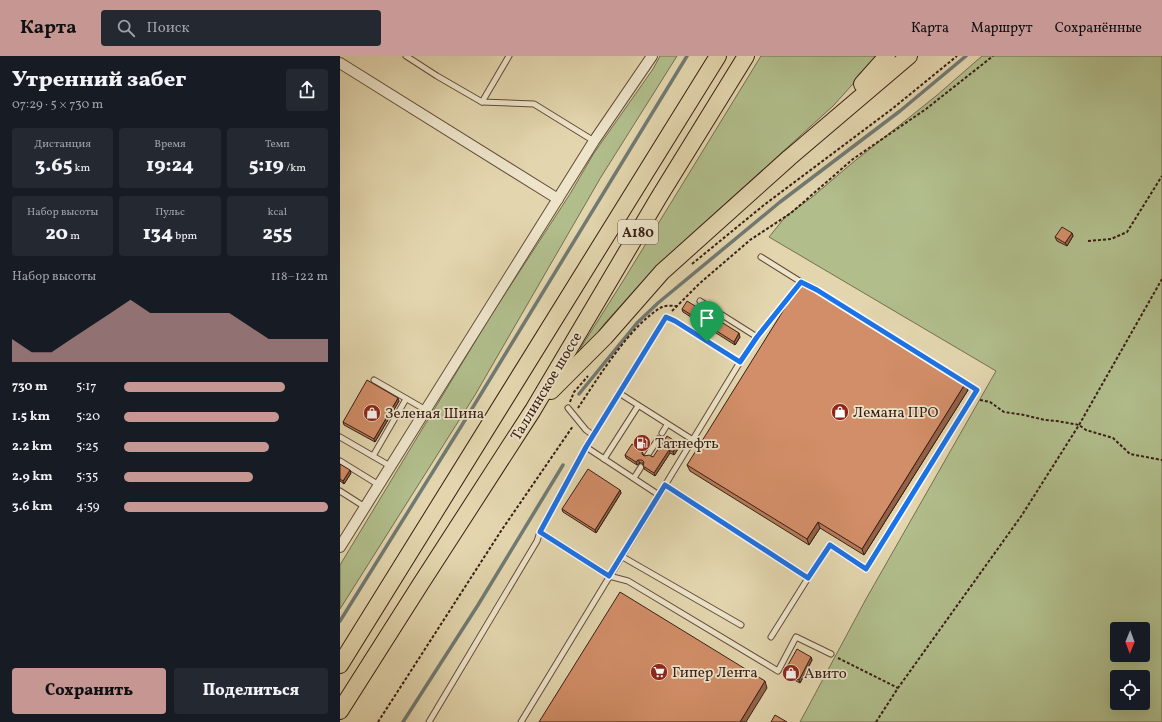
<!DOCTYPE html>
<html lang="ru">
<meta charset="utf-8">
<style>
:root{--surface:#171b24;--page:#242831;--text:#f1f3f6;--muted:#9ea1a6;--accent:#c59692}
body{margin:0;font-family:Vollkorn,serif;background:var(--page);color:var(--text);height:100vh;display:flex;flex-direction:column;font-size:15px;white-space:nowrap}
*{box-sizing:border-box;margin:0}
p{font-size:13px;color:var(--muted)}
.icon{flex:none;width:22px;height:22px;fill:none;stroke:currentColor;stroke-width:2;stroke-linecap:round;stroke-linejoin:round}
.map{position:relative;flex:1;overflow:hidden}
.details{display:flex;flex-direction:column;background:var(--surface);width:340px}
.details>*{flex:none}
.needle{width:26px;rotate:181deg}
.fabs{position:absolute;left:770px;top:566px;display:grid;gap:8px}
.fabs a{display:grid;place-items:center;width:40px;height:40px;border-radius:4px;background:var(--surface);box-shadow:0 4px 16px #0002;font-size:20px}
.pin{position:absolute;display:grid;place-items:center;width:34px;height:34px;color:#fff;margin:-41px -17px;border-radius:50% 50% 50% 0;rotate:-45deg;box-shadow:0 0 4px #0007}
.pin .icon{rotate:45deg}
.round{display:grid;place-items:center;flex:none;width:42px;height:42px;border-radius:4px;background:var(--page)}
.head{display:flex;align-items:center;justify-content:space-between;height:68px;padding:0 12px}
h1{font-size:22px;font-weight:800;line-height:30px}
.figures{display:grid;grid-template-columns:repeat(3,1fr);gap:6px;height:68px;padding:4px 12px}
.figures div{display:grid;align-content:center;border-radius:4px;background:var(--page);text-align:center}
.figures b{font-size:20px;font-weight:800}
.figures small{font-size:11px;font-weight:400}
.figures p{font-size:11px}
.chart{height:112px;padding:8px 12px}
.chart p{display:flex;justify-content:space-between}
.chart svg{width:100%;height:72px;margin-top:4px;fill:var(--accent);opacity:.7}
.button{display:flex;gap:8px;margin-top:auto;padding:8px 12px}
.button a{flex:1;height:46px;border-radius:4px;background:var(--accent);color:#111;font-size:16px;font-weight:800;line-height:46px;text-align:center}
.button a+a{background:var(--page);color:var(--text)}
ul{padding:0 12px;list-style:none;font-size:13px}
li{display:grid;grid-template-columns:64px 48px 1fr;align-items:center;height:30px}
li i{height:10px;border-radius:5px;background:var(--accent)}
header{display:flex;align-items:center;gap:24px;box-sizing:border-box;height:56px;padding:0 20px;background:var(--accent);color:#111}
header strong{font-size:19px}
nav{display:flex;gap:22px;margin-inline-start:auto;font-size:14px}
.search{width:280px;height:36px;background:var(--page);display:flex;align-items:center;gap:10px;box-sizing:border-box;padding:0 14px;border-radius:4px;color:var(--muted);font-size:15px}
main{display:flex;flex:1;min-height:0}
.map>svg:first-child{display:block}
.green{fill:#b1be8c;stroke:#756e50;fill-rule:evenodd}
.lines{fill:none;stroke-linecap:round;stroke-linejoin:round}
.stream{stroke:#717a73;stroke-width:3.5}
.service-casing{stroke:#644c3a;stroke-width:7}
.minor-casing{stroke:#644c3a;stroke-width:12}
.primary-casing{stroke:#391e14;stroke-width:18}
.path{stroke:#391e14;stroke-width:2;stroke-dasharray:3 2;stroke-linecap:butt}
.service{stroke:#ede4ca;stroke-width:5}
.minor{stroke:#ede4ca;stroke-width:10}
.primary{stroke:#e3d6ae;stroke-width:16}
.wall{fill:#b57a59;stroke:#391e14}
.shaded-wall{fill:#936349;stroke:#391e14}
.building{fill:#d28e68;stroke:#391e14}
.route-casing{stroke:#fff;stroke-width:8}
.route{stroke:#1a73e8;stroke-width:5}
.labels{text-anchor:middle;stroke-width:3.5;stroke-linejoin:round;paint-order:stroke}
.shield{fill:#ede4ca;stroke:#6f594b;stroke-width:1}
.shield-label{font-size:14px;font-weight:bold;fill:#391e14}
.street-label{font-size:15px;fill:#391e14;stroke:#ede4ca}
.poi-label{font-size:15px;fill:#391e14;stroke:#ede4ca;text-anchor:start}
</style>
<header>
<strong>Карта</strong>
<div class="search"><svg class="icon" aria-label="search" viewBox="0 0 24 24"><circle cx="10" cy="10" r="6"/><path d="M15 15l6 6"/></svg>Поиск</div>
<nav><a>Карта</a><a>Маршрут</a><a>Сохранённые</a></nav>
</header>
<main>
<section class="details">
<div class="head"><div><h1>Утренний забег</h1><p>07:29 · 5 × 730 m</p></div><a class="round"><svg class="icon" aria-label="share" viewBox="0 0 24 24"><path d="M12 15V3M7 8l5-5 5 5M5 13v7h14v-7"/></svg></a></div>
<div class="figures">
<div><p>Дистанция</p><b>3.65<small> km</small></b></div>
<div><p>Время</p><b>19:24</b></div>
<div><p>Темп</p><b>5:19<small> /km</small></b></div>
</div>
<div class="figures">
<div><p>Набор высоты</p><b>20<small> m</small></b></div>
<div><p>Пульс</p><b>134<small> bpm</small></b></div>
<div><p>kcal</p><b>255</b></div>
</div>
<div class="chart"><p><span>Набор высоты</span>118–122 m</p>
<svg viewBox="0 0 160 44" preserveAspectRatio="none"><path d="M0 44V30L10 38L20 38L30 30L40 22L50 14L60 6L70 14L80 14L90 14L100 14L110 14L120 22L130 30L140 30L150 30L160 30V44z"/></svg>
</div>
<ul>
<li><b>730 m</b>5:17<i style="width:79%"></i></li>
<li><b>1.5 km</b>5:20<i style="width:76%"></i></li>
<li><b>2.2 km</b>5:25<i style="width:71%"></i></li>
<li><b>2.9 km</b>5:35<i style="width:63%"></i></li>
<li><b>3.6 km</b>4:59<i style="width:100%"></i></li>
</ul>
<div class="button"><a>Сохранить</a><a>Поделиться</a></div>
</section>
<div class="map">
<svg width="822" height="666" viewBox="0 0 822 666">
<rect width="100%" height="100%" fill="#e3d6ae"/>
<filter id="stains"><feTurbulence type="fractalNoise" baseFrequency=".005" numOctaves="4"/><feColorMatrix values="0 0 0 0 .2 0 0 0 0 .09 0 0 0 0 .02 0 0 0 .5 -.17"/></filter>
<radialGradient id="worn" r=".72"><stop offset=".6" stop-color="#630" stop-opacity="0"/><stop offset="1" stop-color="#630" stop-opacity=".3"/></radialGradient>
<g class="green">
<polygon points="320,0 337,0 261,121 135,339 0,553 0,509 150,261 230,138 254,97 313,13"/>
<polygon points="421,0 538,0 493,50 362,169 302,226 265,267 244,296 240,293 283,225"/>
<path d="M642 0H822V666H460L526 543 656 315 429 181 446 160 471 142 511 108 596 40ZM777 573H803V599H777ZM777 621H803V647H777Z"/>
</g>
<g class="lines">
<g class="stream">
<polyline points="239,338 297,267 318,247 440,146 560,55 626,0"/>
<polyline points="0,565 122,369 347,0"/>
<polyline points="63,666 138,549 223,409"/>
</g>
<defs>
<g id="service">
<polyline points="66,0 97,20 142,46 194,48 254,85"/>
<polyline points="142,46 169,0"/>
<polyline points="421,201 461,226 477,234 637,334 526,513 490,489 468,522"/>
<polyline points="360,245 417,281"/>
<polyline points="34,324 86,354"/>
<polyline points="279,337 353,384"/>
<polyline points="228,352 246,374 253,379"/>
<polyline points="322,377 327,369"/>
<polyline points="0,381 50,410"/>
<polyline points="246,391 319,439"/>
<polyline points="33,400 66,343"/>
<polyline points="307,400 318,383"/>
<polyline points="264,403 298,350"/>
<polyline points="0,405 39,429"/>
<polyline points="294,422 301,411"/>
<polyline points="325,429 468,522 431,581"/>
<polyline points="0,435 25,451"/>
<polyline points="200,476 269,520 288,525 438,615 456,581 491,598"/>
<polyline points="281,500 401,569"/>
<polyline points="89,666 197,485 200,476 246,391 326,261 335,265 400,306"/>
<polyline points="181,666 400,306 417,281 461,226"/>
</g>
<g id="minor">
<polyline points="0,7 218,143"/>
<polyline points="0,491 254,85 312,0"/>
</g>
<g id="primary">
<polyline points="522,28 547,0"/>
<polyline points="211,335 265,281 322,216 449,102 569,0"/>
<polyline points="0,609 378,0"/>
<polyline points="0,655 80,529 193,354 319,141 406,0"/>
</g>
</defs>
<use href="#service" class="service-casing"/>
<use href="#minor" class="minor-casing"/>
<use href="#primary" class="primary-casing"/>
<g class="path">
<polyline points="748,185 771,183 787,176 822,120"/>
<polyline points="352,208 424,149 552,53 617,0"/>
<polyline points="332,255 359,228 410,184 451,157 513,103 586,53 653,0"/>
<polyline points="640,344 650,346 664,356 684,359 705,364 717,365 739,369 746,374 773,382 790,398 822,404"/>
<polyline points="230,346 234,336 248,320"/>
<path d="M238 352C258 322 291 268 322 251 326 249 332 250 337 250"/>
<polyline points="498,602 558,632"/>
<polyline points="38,666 161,475 233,370"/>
<polyline points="536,666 558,632 682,459 739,369 822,223"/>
</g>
<use href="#service" class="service"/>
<use href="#minor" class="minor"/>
<use href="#primary" class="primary"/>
</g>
<g class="wall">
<polygon points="732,177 733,180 727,190 717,185 715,181"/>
<polygon points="342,253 400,281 395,289 343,256"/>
<polygon points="625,328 628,334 524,499 480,472 469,489 350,415 347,409"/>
<polygon points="59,345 35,386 4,369 3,366"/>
<polygon points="338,387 340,390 334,399 330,397 315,420 304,413 303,407 300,407 297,409 286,402 285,399 302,395 304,400 313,401"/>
<polygon points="0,408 11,417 4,428 0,425"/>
<polygon points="280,434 281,437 256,477 223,456 222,453"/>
<polygon points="471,601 472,604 460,627 445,619 444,616"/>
</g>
<g class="shaded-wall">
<polygon points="732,177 733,180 727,190 725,187"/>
<polygon points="399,277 400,281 395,289 394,286"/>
<polygon points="625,328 628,334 524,499 522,493"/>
<polygon points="58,342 59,345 35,386 34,383"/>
<polygon points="338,387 340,390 334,399 333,396"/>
<polygon points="329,394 330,397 315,420 314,417"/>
<polygon points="298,404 300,407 297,409 296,406"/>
<polygon points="10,414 11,417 4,428 3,425"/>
<polygon points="280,434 281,437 256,477 255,474"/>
<polygon points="478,466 480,472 469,489 467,483"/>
<polygon points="471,601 472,604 460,627 459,624"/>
<polygon points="425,625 427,632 406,666 400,666"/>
</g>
<g class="building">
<polygon points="722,171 732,177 725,187 715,181"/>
<polygon points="461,226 625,328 522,493 478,466 467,483 347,409"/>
<polygon points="347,245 399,277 394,286 342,253"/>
<polygon points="27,324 58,342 34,383 3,366"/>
<polygon points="327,380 338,387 333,396 329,394 314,417 303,410 304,406 302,404 298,404 296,406 285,399 292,388 302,395 302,398 304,400 309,399 313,401"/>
<polygon points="0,408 10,414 3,425 0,423"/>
<polygon points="248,413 280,434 255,474 222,453"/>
<polygon points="280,536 425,625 400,666 199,666"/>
<polygon points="457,593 471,601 459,624 444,616"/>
<polygon points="435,659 447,666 431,666"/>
</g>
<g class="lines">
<defs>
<polygon id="route" points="461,226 477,234 637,334 526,513 490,489 468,522 325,429 269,520 200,476 246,391 326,261 335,265 400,306 417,281"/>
</defs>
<use href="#route" class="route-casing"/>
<use href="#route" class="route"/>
</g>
<defs>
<symbol id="shop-disc" viewBox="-11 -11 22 22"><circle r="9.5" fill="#8f2418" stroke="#ede4ca"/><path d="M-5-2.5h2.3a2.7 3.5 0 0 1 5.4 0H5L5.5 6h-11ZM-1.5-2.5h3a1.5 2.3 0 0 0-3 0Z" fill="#fff"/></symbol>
<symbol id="fuel-disc" viewBox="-11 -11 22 22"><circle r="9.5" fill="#8f2418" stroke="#ede4ca"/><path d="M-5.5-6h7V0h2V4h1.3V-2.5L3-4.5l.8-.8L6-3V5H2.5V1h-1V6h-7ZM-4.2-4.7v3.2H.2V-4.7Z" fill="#fff"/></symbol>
<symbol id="supermarket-disc" viewBox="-11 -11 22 22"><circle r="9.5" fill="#8f2418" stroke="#ede4ca"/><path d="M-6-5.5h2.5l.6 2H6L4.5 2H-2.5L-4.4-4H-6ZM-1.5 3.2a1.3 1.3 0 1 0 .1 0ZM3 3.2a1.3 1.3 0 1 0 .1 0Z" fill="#fff"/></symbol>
</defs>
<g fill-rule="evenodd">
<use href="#shop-disc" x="490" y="346" width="20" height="20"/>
<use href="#shop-disc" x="22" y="347" width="20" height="20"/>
<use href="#fuel-disc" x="292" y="377" width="20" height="20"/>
<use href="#supermarket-disc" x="309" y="606" width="20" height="20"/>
<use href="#shop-disc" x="441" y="607" width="20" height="20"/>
</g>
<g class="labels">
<rect class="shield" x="278" y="164" width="40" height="24" rx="3"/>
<g class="shield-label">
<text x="298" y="181">A180</text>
</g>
<g class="street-label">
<text transform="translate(206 330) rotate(-59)" y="5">Таллинское шоссе</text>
</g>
<g class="poi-label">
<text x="513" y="361">Лемана ПРО</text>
<text x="45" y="362">Зеленая Шина</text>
<text x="315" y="392">Татнефть</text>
<text x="332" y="621">Гипер Лента</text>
<text x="464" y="622">Авито</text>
</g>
</g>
<rect width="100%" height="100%" filter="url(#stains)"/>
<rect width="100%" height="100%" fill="url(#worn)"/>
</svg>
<div class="fabs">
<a><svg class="needle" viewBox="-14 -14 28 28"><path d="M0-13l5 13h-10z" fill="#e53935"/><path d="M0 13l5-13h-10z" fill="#9ea1a6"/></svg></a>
<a><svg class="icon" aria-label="locate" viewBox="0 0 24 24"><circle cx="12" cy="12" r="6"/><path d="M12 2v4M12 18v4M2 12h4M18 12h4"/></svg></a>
</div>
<div class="pin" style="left:367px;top:286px;background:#1e9e55"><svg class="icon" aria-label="arrive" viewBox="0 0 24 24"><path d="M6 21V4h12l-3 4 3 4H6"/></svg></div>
</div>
</main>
